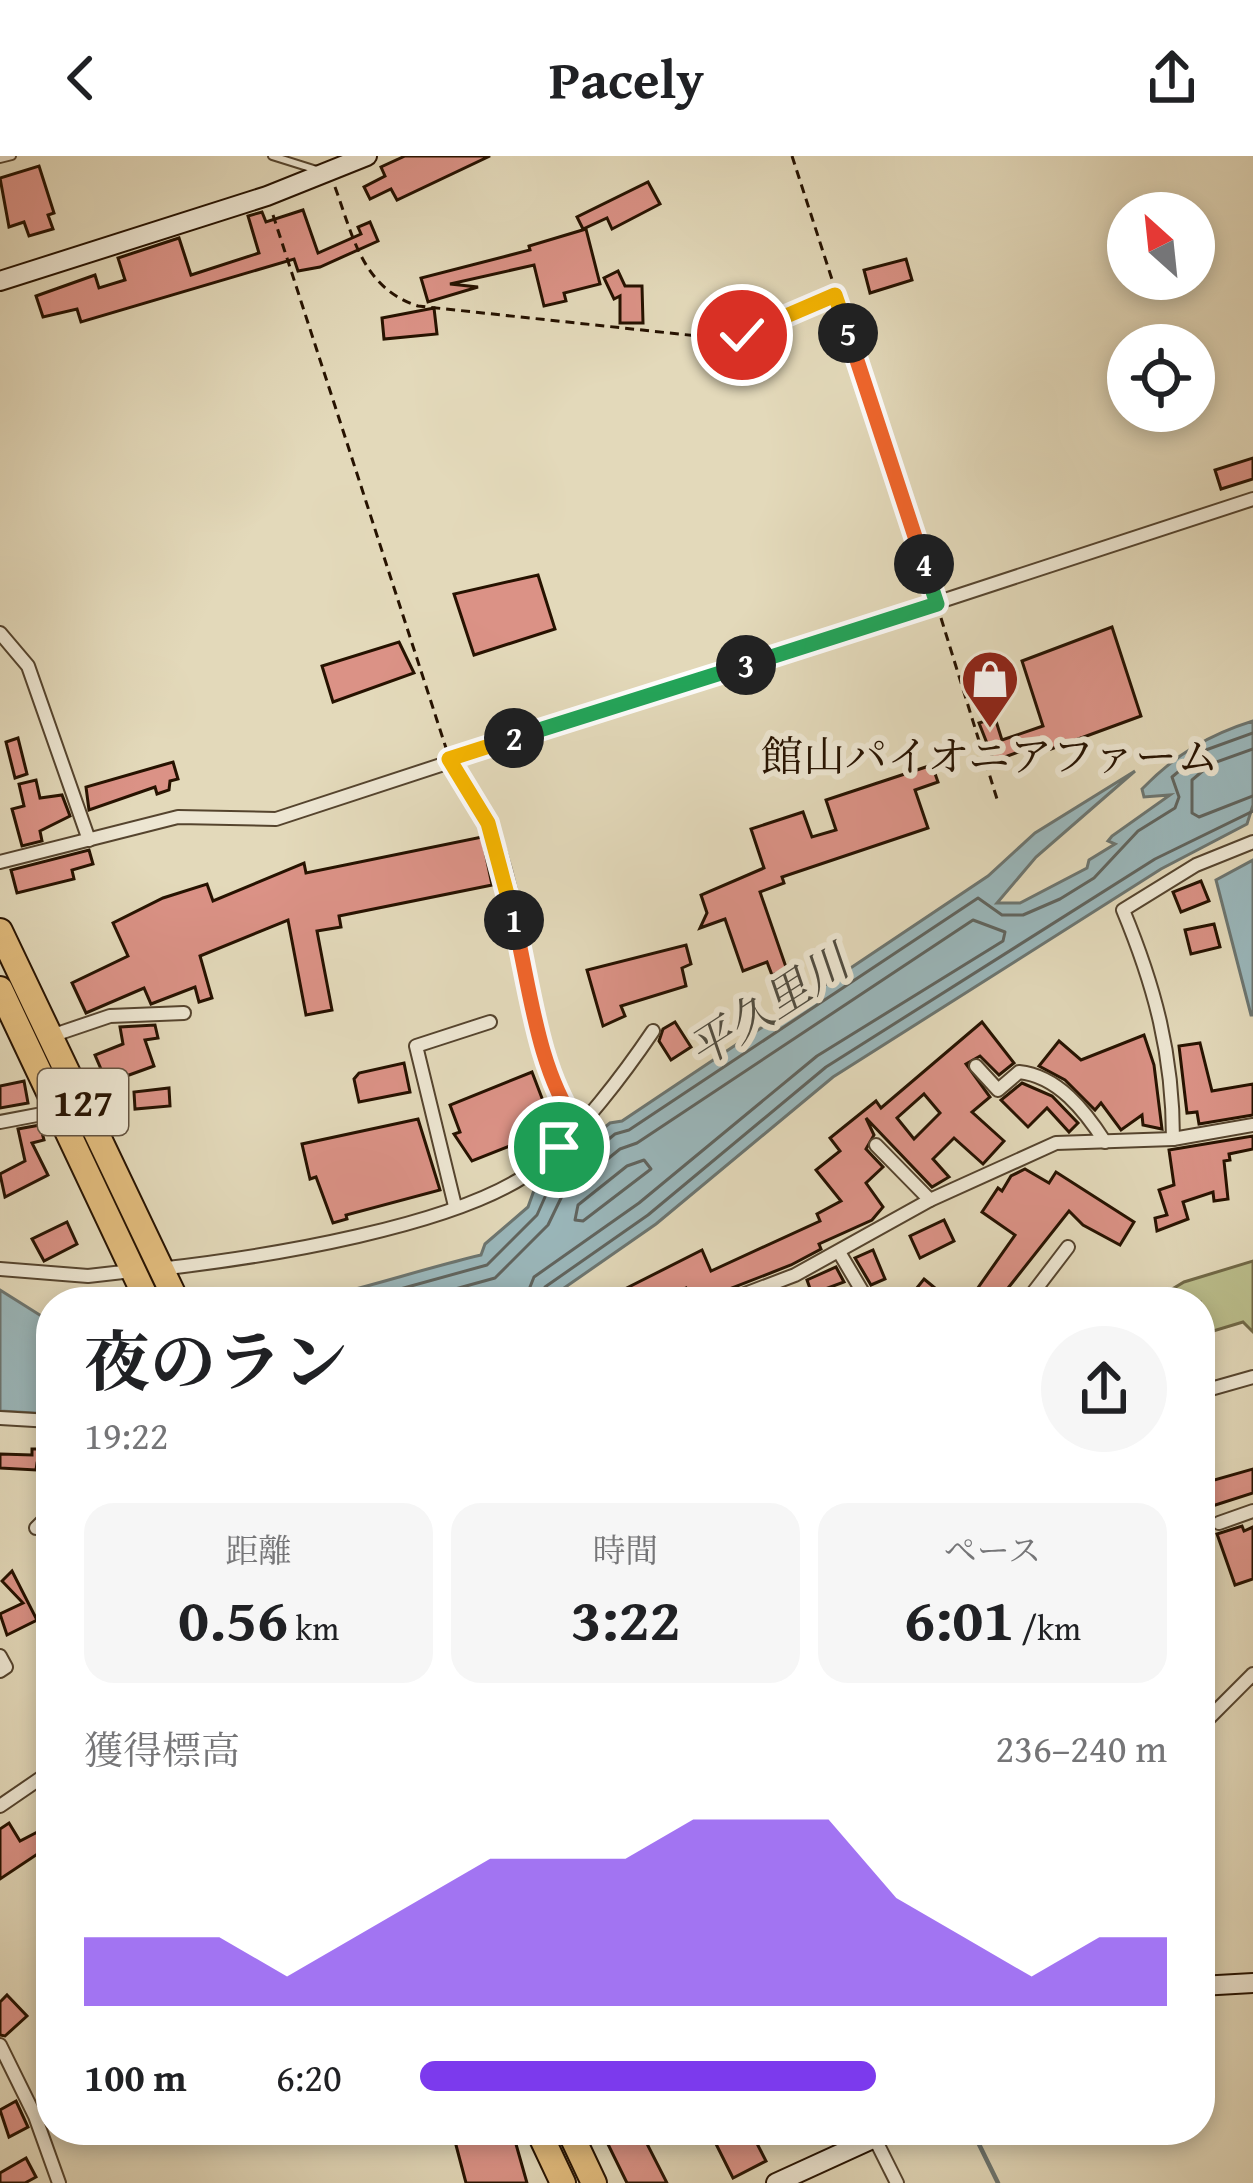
<!DOCTYPE html>
<html lang="ja">
<meta charset="utf-8">
<style>
:root{--surface:#fff;--page:#f6f6f6;--text:#202124;--muted:#757577;--accent:#7c3aed}
body{margin:0;font-family:"Gentium Book Plus","Noto Serif JP",serif;background:var(--page);color:var(--text);height:100vh;display:flex;flex-direction:column;font-size:45px;white-space:nowrap}
*{box-sizing:border-box;margin:0}
p{font-size:39px;color:var(--muted)}
.icon{flex:none;width:66px;height:66px;fill:none;stroke:currentColor;stroke-width:2;stroke-linecap:round;stroke-linejoin:round}
.map{position:relative;flex:1;overflow:hidden}
.sheet{position:absolute;left:36px;top:1131px;width:1179px;height:858px;display:flex;flex-direction:column;background:var(--surface);border-radius:48px;box-shadow:0 6px 18px #0003}
.sheet>*{flex:none}
.needle{width:78px;rotate:333deg}
.tools{position:absolute;left:1107px;top:36px;display:grid;gap:24px}
.tools a{display:grid;place-items:center;width:108px;height:108px;border-radius:50%;background:var(--surface);box-shadow:0 6px 18px #0003;font-size:60px}
.pin{position:absolute;display:grid;place-items:center;width:102px;height:102px;color:#fff;margin:-51px;border:6px solid #fff;border-radius:50%;box-shadow:0 3px 12px #0007}
.km{position:absolute;width:60px;height:60px;margin:-30px;border-radius:50%;background:#222;color:#fff;font-size:33px;line-height:60px;text-align:center}
.round{display:grid;place-items:center;flex:none;width:126px;height:126px;border-radius:63px;background:var(--page)}
.overview{display:flex;align-items:center;justify-content:space-between;height:204px;padding:0 48px}
h1{font-size:66px;font-weight:700;line-height:90px}
.figures{display:grid;grid-template-columns:repeat(3,1fr);gap:18px;height:204px;padding:12px 48px}
.figures div{display:grid;align-content:center;border-radius:30px;background:var(--page);text-align:center}
.figures b{font-size:60px;font-weight:700}
.figures small{font-size:33px;font-weight:400}
.figures p{font-size:33px}
.chart{height:336px;padding:24px 48px}
.chart p{display:flex;justify-content:space-between}
.chart svg{width:100%;height:216px;margin-top:12px;fill:var(--accent);opacity:.7}
ul{padding:0 48px;list-style:none;font-size:39px}
li{display:grid;grid-template-columns:192px 144px 1fr;align-items:center;height:90px}
li i{height:30px;border-radius:15px;background:var(--accent)}
header{display:flex;justify-content:space-between;align-items:center;height:156px;padding:0 48px;background:var(--surface);font-size:54px;font-weight:700}
.map>svg:first-child{display:block}
.green{fill:#babd8b;stroke:#706846;stroke-width:3}
.water{fill:#9ab7bb;stroke:#6c7570;stroke-width:3}
.lines{fill:none;stroke-linecap:round;stroke-linejoin:round}
.shore{stroke:#60645e;stroke-width:3}
.stream{stroke:#6c7570;stroke-width:4.5}
.building{fill:#db9286;stroke:#261200;stroke-width:3;fill-rule:evenodd}
.lane-casing{stroke:#55442e;stroke-width:10}
.street-casing{stroke:#55442e;stroke-width:16}
.secondary-casing{stroke:#261200;stroke-width:22}
.highway-casing{stroke:#261200;stroke-width:28}
.path{stroke:#261200;stroke-width:3;stroke-dasharray:9 6;stroke-linecap:butt}
.lane{stroke:#ede6d2;stroke-width:6}
.street{stroke:#ede6d2;stroke-width:12}
.secondary{stroke:#ede6d2;stroke-width:18}
.highway{stroke:#e2bc7d;stroke-width:24}
.split-1-casing{stroke:#fff;stroke-width:24}
.split-2-casing{stroke:#fff;stroke-width:24}
.split-3-casing{stroke:#fff;stroke-width:24}
.split-4-casing{stroke:#fff;stroke-width:24}
.split-5-casing{stroke:#fff;stroke-width:24}
.split-6-casing{stroke:#fff;stroke-width:24}
.split-1{stroke:#f0652b;stroke-width:15}
.split-2{stroke:#f5b400;stroke-width:15}
.split-3{stroke:#22a559;stroke-width:15}
.split-4{stroke:#22a559;stroke-width:15}
.split-5{stroke:#f0652b;stroke-width:15}
.split-6{stroke:#f5b400;stroke-width:15}
.labels{text-anchor:middle;stroke-width:12;stroke-linejoin:round;paint-order:stroke}
.shield{fill:#ede6d2;stroke:#62523f;stroke-width:3}
.shield-label{font-size:39px;font-weight:bold;fill:#261200}
.poi-label{font-size:42px;fill:#261200;stroke:#ede6d2}
.water-label{font-size:45px;font-style:italic;fill:#4f4c41;stroke:#ede6d2}
</style>
<header><svg class="icon" aria-label="back" viewBox="0 0 24 24"><path d="M15 5l-7 7 7 7"/></svg>Pacely<svg class="icon" aria-label="share" viewBox="0 0 24 24"><path d="M12 15V3M7 8l5-5 5 5M5 13v7h14v-7"/></svg></header>
<div class="map">
<svg width="1253" height="2027" viewBox="0 0 1253 2027">
<rect width="100%" height="100%" fill="#e3d9ba"/>
<filter id="stains"><feTurbulence type="fractalNoise" baseFrequency=".00167" numOctaves="4"/><feColorMatrix values="0 0 0 0 .2 0 0 0 0 .09 0 0 0 0 .02 0 0 0 .5 -.17"/></filter>
<radialGradient id="worn" r=".72"><stop offset=".6" stop-color="#630" stop-opacity="0"/><stop offset="1" stop-color="#630" stop-opacity=".3"/></radialGradient>
<polygon class="green" points="1253,1105 1253,1176 1243,1166 1200,1179 1200,1146 1151,1146 1184,1126"/>
<g class="water">
<path d="M1253 565V649L1247 668 1161 713 833 921 656 1068 544 1146H303C363 1133 422 1113 481 1099L485 1088 528 1051 537 1026 610 967 622 965 988 720 1035 677 1135 615 1036 701 997 747H1020L1087 712 1089 704 1115 688 1108 685 1112 680 1170 639 1144 641 1142 633C1175 599 1208 579 1253 565Z"/>
<polygon points="1253,704 1253,859 1251,859 1216,724"/>
<polygon points="0,1134 51,1166 51,1258 0,1255"/>
</g>
<g class="lines">
<g class="shore">
<polyline points="1253,593 1211,608 1192,624 1192,657 1199,661 1253,640"/>
<polygon points="644,1004 651,1013 583,1065 575,1064 578,1049 627,1010"/>
<polyline points="353,1146 487,1109 537,1059 549,1032 615,978 629,974 978,742 1002,759 1023,759 1060,743 1094,722 1138,675 1175,652 1179,641 1172,621 1203,595 1253,577"/>
<polyline points="408,1146 495,1122 548,1069 562,1040 620,993 637,987 973,764 1005,776 1003,785 817,900 639,1047 534,1121 524,1146"/>
<polyline points="539,1146 545,1131 648,1059 826,911 1155,703 1253,655"/>
</g>
<polyline class="stream" points="972,1974 998,2027"/>
</g>
<g class="building">
<polygon points="405,0 490,0 397,44 391,33 370,43 364,31 385,20 381,11"/>
<polygon points="39,10 54,57 48,59 53,73 29,80 24,66 9,71 0,22"/>
<polygon points="648,26 660,48 612,73 607,62 583,73 577,61"/>
<polygon points="303,54 318,97 361,78 358,71 370,66 378,85 320,111 298,115 294,103 81,166 77,153 43,161 36,140 95,119 99,132 125,124 118,102 179,82 191,119 259,97 248,60 262,56 266,66"/>
<polygon points="586,73 600,128 564,137 566,145 544,150 534,109 450,128 478,131 428,146 421,122 530,94 529,90"/>
<polygon points="906,103 912,124 870,137 864,114"/>
<polygon points="618,115 625,130 642,130 643,167 620,167 620,140 614,143 604,122"/>
<polygon points="434,152 437,178 384,183 382,162"/>
<polygon points="1253,302 1253,323 1221,333 1215,314"/>
<polygon points="538,419 555,473 474,499 454,438"/>
<polygon points="1112,471 1141,560 1051,593 1048,585 994,605 979,567 995,562 1002,584 1043,570 1022,505"/>
<polygon points="399,486 414,517 333,546 322,510"/>
<polygon points="18,582 27,618 15,622 6,586"/>
<polygon points="173,606 178,623 170,625 169,634 157,638 155,631 89,654 86,631"/>
<polygon points="932,609 938,626 915,634 928,672 782,721 784,727 760,736 787,814 772,819 767,806 743,815 725,763 700,772 707,757 701,739 764,712 751,673 803,656 812,681 836,674 826,644"/>
<polygon points="36,624 40,642 62,639 70,660 40,675 42,685 22,690 12,653 24,650 19,628"/>
<polygon points="482,681 492,729 339,760 341,771 317,775 332,854 306,859 288,764 200,800 212,842 199,846 195,831 151,848 144,832 86,857 72,827 128,800 113,767 163,742 207,728 213,745 304,707 306,717"/>
<polygon points="89,694 93,708 72,714 74,723 17,737 11,714"/>
<polygon points="1201,725 1209,745 1181,756 1173,736"/>
<polygon points="1214,768 1220,791 1191,798 1185,774"/>
<polygon points="686,789 691,808 682,812 686,830 621,850 625,860 603,870 587,814"/>
<polygon points="675,866 691,891 671,904 659,885 663,873"/>
<path d="M982 866 1014 907 999 919 980 900 966 908 990 941 972 956 1004 985 983 1008 954 982 933 1003 949 1021 932 1031 866 962 874 979 866 993 883 1011 866 1027 883 1051 872 1064 819 1088 821 1093 791 1109 719 1137 714 1146H692L686 1132 655 1146H599L702 1094 711 1115 820 1065 817 1058 841 1045 816 1014 840 995 830 982 876 945 881 952ZM924 938 940 957 914 983 897 962Z"/>
<polygon points="155,869 158,882 145,884 154,910 107,927 95,899 123,888 120,871"/>
<polygon points="1144,879 1154,909 1162,973 1143,969 1142,959 1121,974 1101,947 1095,954 1065,924 1039,910 1059,885 1081,904"/>
<polygon points="1200,887 1212,935 1253,928 1253,959 1199,968 1197,956 1187,957 1179,890"/>
<polygon points="404,907 410,936 359,946 354,923 359,917"/>
<polygon points="532,916 556,979 539,990 535,980 472,1005 454,978 460,976 450,949"/>
<polygon points="24,925 28,947 0,952 0,930"/>
<polygon points="1022,927 1052,940 1078,967 1069,976 1047,952 1028,971 1001,944"/>
<polygon points="169,932 170,950 135,953 134,936"/>
<polygon points="418,963 440,1034 346,1059 347,1063 333,1067 316,1021 310,1023 302,988"/>
<polygon points="40,969 44,984 32,987 48,1019 5,1041 0,1018 25,1005 18,973"/>
<polygon points="1253,980 1253,993 1229,998 1230,1004 1224,1005 1228,1043 1214,1045 1213,1036 1183,1046 1188,1063 1157,1075 1155,1062 1167,1059 1159,1034 1174,1029 1169,994"/>
<polygon points="1025,1013 1049,1027 1056,1016 1134,1066 1120,1089 1083,1069 1069,1055 997,1146 968,1146 1015,1079 982,1056 998,1032 1002,1035 1011,1020"/>
<polygon points="944,1064 954,1085 920,1102 910,1080"/>
<polygon points="67,1066 77,1088 44,1105 32,1083"/>
<polygon points="873,1094 885,1123 871,1129 855,1102"/>
<polygon points="836,1111 844,1126 812,1138 807,1124"/>
<polygon points="924,1123 952,1146 915,1142 912,1138"/>
<polygon points="32,1293 51,1293 51,1308 37,1307 36,1314 0,1312 0,1298 32,1299"/>
<polygon points="1253,1313 1253,1337 1206,1352 1200,1328"/>
<polygon points="1242,1370 1244,1375 1253,1371 1253,1423 1235,1429 1217,1378"/>
<polygon points="12,1415 37,1464 7,1479 0,1458 23,1447 2,1425"/>
<polygon points="9,1667 20,1685 51,1669 51,1689 0,1723 0,1673"/>
<polygon points="7,1839 27,1860 5,1880 0,1879 0,1846"/>
<polygon points="16,1945 28,1971 9,1981 0,1954"/>
<polygon points="452,1974 512,1974 527,2027 466,2027"/>
<polygon points="601,1974 640,1974 667,2027 627,2027"/>
<polygon points="709,1974 750,1974 766,2005 733,2022"/>
<polygon points="26,2002 36,2021 25,2027 0,2027 0,2017"/>
</g>
<g class="lines">
<defs>
<g id="lane">
<polyline points="272,0 320,15"/>
<polyline points="0,3 12,0"/>
</g>
<g id="street">
<polyline points="0,477 28,510 89,684"/>
<path d="M449 603C462 624 478 644 488 666 531 761 516 882 576 968"/>
<polyline points="0,706 178,661 276,663 1253,343"/>
<polyline points="51,880 110,860 184,857"/>
<path d="M976 910 998 934 1019 916C1058 920 1085 955 1105 986"/>
<polyline points="0,966 58,955"/>
<path d="M1173 983C1173 899 1155 831 1123 754L1196 709 1253 686"/>
<polyline points="876,989 930,1044"/>
<polyline points="455,1050 416,890 490,866"/>
<polyline points="839,1096 868,1145 905,1146"/>
<polyline points="0,1113 88,1120 132,1115"/>
<path d="M159 1113C256 1102 465 1071 540 1009 580 976 624 918 653 875"/>
<polyline points="724,1146 795,1119 930,1044 1056,987 1173,983 1253,969"/>
<polyline points="1026,1146 1068,1091"/>
<polyline points="1200,1236 1253,1221"/>
<polyline points="0,1262 51,1265"/>
<polyline points="1219,1367 1253,1355"/>
<polyline points="36,1372 51,1357"/>
<polyline points="0,1500 6,1511 0,1515"/>
<polyline points="1200,1571 1253,1518"/>
<polyline points="0,1650 51,1615"/>
<polyline points="0,1889 35,1960 59,2027"/>
<polyline points="874,1981 897,2027"/>
</g>
<g id="secondary">
<polyline points="0,125 267,40 367,0"/>
<polyline points="1200,1830 1253,1827"/>
<polyline points="776,2027 892,1974"/>
</g>
<g id="highway">
<polyline points="0,775 177,1146"/>
<polyline points="0,833 148,1146"/>
<polyline points="538,1974 563,2027"/>
<polyline points="569,1974 594,2027"/>
</g>
</defs>
<use href="#lane" class="lane-casing"/>
<use href="#street" class="street-casing"/>
<use href="#secondary" class="secondary-casing"/>
<use href="#highway" class="highway-casing"/>
<g class="path">
<polyline points="792,0 933,435"/>
<path d="M335 31C353 80 362 132 418 150L707 181 742 179 833 140"/>
<polyline points="273,59 446,592"/>
<polyline points="941,462 997,643"/>
</g>
<use href="#lane" class="lane"/>
<use href="#street" class="street"/>
<use href="#secondary" class="secondary"/>
<use href="#highway" class="highway"/>
</g>
<g class="lines">
<defs>
<path id="split-1" d="M514 764C530 831 537 911 576 968L559 991"/>
<polyline id="split-2" points="514,764 488,667 449,603 514,582"/>
<polyline id="split-3" points="514,582 746,509"/>
<polyline id="split-4" points="746,509 937,448 924,408"/>
<polyline id="split-5" points="848,177 924,408"/>
<polyline id="split-6" points="742,179 835,139 848,177"/>
</defs>
<use href="#split-1" class="split-1-casing"/>
<use href="#split-2" class="split-2-casing"/>
<use href="#split-3" class="split-3-casing"/>
<use href="#split-4" class="split-4-casing"/>
<use href="#split-5" class="split-5-casing"/>
<use href="#split-6" class="split-6-casing"/>
<use href="#split-1" class="split-1"/>
<use href="#split-2" class="split-2"/>
<use href="#split-3" class="split-3"/>
<use href="#split-4" class="split-4"/>
<use href="#split-5" class="split-5"/>
<use href="#split-6" class="split-6"/>
</g>
<defs>
<symbol id="shop-pin" viewBox="-11 -11 22 30"><path d="M0 17L-7.5 6A9.5 9.5 0 1 1 7.5 6Z" fill="#8f2418" stroke="#ede6d2"/><path d="M-5-2.5h2.3a2.7 3.5 0 0 1 5.4 0H5L5.5 6h-11ZM-1.5-2.5h3a1.5 2.3 0 0 0-3 0Z" fill="#fff"/></symbol>
</defs>
<g fill-rule="evenodd">
<use href="#shop-pin" x="957" y="490" width="66" height="90"/>
</g>
<g class="labels">
<rect class="shield" x="38" y="913" width="90" height="66" rx="9"/>
<g class="shield-label">
<text x="83" y="960">127</text>
</g>
<g class="poi-label">
<text x="990" y="615">館山パイオニアファーム</text>
</g>
<g class="water-label">
<text transform="translate(768 850) rotate(-33)" y="16">平久里川</text>
</g>
</g>
<rect width="100%" height="100%" filter="url(#stains)"/>
<rect width="100%" height="100%" fill="url(#worn)"/>
</svg>
<div class="tools">
<a><svg class="needle" viewBox="-14 -14 28 28"><path d="M0-13l5 13h-10z" fill="#e53935"/><path d="M0 13l5-13h-10z" fill="#757577"/></svg></a>
<a><svg class="icon" aria-label="locate" viewBox="0 0 24 24"><circle cx="12" cy="12" r="6"/><path d="M12 2v4M12 18v4M2 12h4M18 12h4"/></svg></a>
</div>
<div class="pin" style="left:559px;top:991px;background:#1e9e55"><svg class="icon" aria-label="arrive" viewBox="0 0 24 24"><path d="M6 21V4h12l-3 4 3 4H6"/></svg></div>
<div class="pin" style="left:742px;top:179px;background:#d93025"><svg class="icon" aria-label="check" viewBox="0 0 24 24"><path d="M5 12l5 5 9-10"/></svg></div>
<b class="km" style="left:514px;top:764px">1</b>
<b class="km" style="left:514px;top:582px">2</b>
<b class="km" style="left:746px;top:509px">3</b>
<b class="km" style="left:924px;top:408px">4</b>
<b class="km" style="left:848px;top:177px">5</b>
<section class="sheet">
<div class="overview"><div><h1>夜のラン</h1><p>19:22</p></div><a class="round"><svg class="icon" aria-label="share" viewBox="0 0 24 24"><path d="M12 15V3M7 8l5-5 5 5M5 13v7h14v-7"/></svg></a></div>
<div class="figures">
<div><p>距離</p><b>0.56<small> km</small></b></div>
<div><p>時間</p><b>3:22</b></div>
<div><p>ペース</p><b>6:01<small> /km</small></b></div>
</div>
<div class="chart"><p><span>獲得標高</span>236–240 m</p>
<svg viewBox="0 0 160 44" preserveAspectRatio="none"><path d="M0 44V30L10 30L20 30L30 38L40 30L50 22L60 14L70 14L80 14L90 6L100 6L110 6L120 22L130 30L140 38L150 30L160 30V44z"/></svg>
</div>
<ul>
<li><b>100 m</b>6:20<i style="width:61%"></i></li>
</ul>
</section>
</div>
